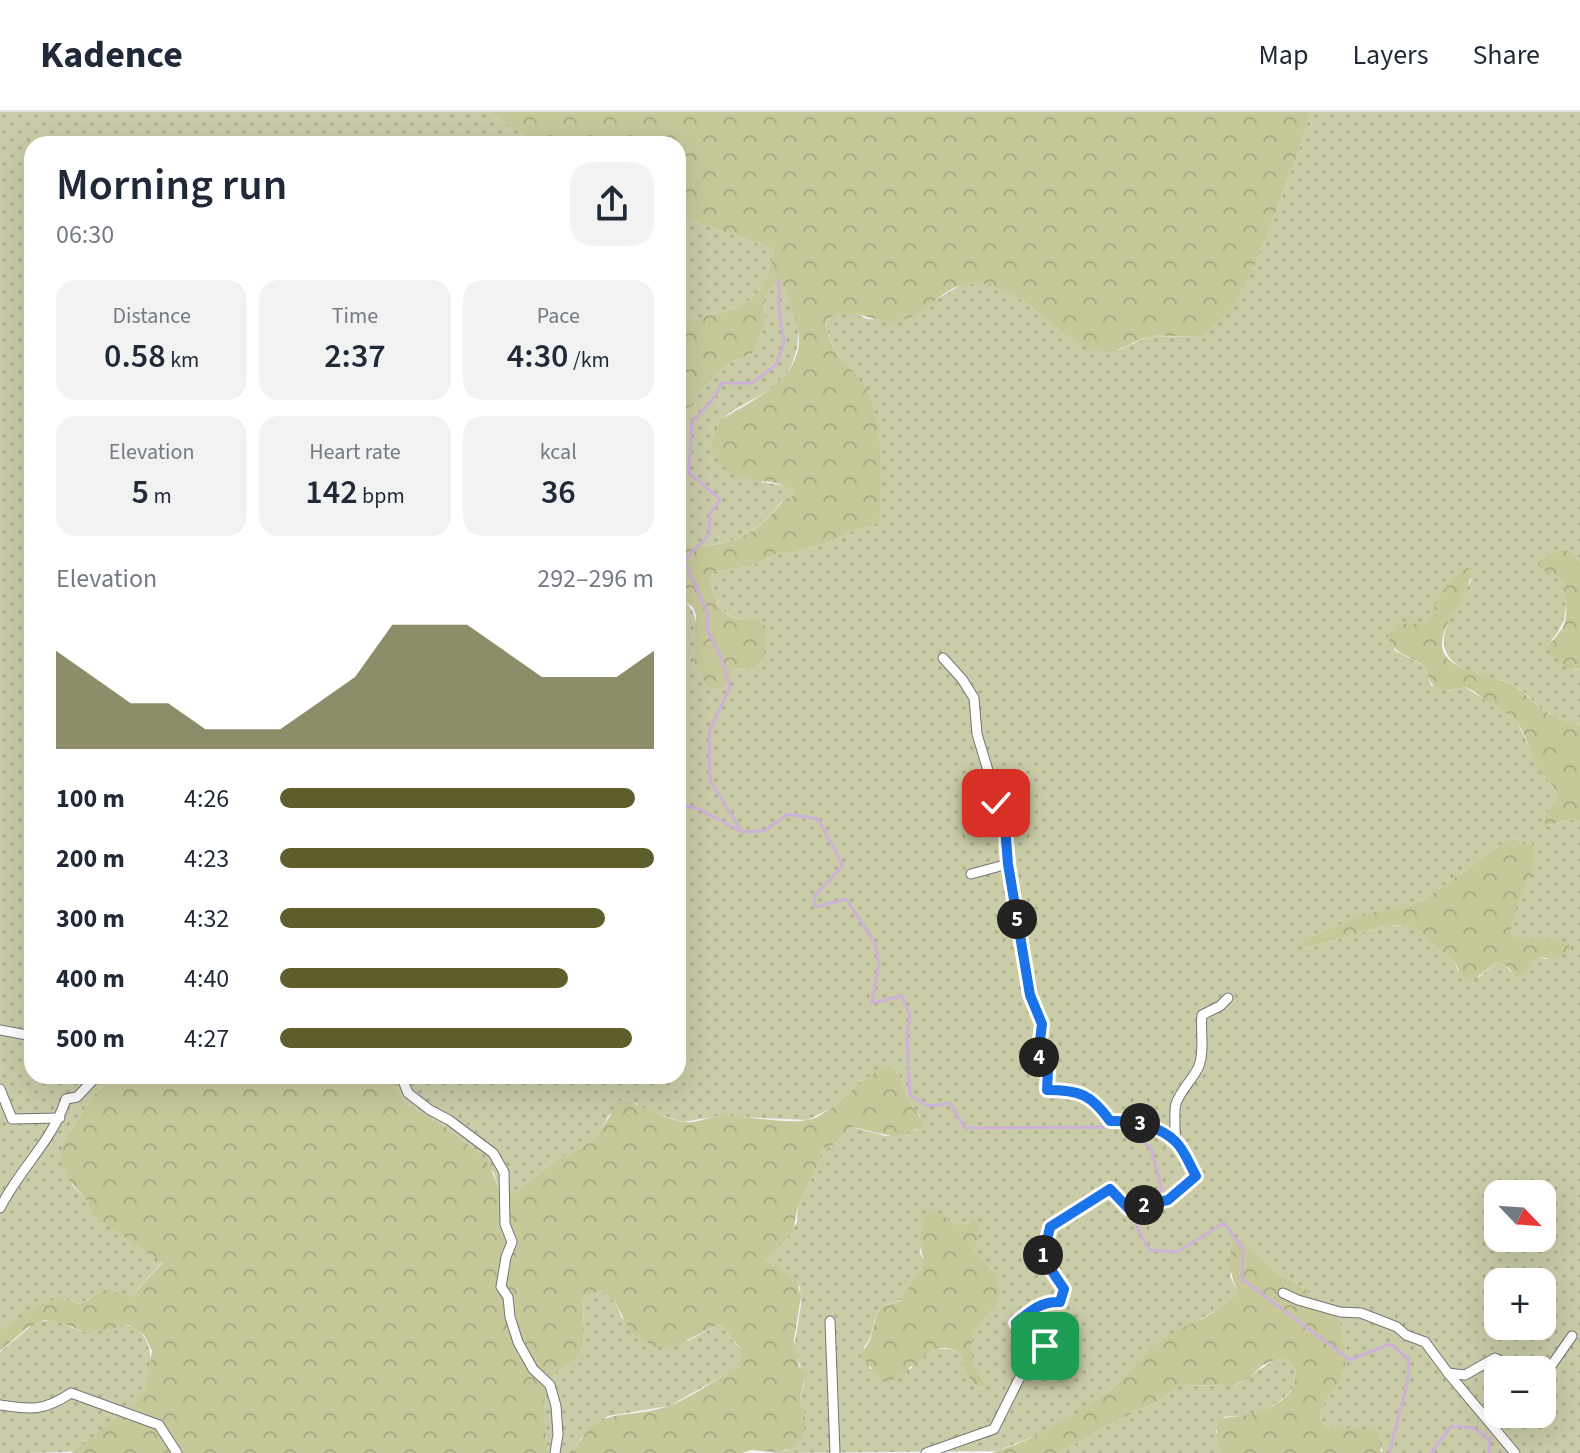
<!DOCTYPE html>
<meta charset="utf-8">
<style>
:root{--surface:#fff;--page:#f2f2f3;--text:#1f2937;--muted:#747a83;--line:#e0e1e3;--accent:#5d5e2b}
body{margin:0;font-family:"Source Sans 3",sans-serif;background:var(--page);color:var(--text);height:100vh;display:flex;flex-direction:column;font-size:30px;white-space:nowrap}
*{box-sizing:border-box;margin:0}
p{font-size:26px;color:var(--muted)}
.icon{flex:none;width:44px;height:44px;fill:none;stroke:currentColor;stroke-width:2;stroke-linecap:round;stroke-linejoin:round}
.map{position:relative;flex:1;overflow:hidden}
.sheet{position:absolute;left:24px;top:24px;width:662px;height:948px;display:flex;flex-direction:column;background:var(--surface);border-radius:24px;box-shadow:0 8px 32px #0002}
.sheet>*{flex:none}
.needle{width:52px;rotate:115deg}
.buttons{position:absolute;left:1484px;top:1068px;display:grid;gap:16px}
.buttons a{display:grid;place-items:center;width:72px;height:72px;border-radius:16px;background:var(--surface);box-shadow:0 8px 32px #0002;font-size:40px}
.pin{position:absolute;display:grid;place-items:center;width:68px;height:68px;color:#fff;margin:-34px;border-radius:16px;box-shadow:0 4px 12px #0006}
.km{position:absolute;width:40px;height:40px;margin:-20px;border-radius:50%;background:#222;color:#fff;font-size:22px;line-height:40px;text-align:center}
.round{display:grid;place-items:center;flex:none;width:84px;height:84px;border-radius:24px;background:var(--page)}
.headline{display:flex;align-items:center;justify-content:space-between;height:136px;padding:0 32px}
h1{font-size:44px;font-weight:600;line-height:60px}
.figures{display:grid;grid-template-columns:repeat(3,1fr);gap:12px;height:136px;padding:8px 32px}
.figures div{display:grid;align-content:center;border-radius:20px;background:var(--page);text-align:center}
.figures b{font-size:34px;font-weight:600}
.figures small{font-size:22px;font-weight:400}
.figures p{font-size:22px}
.chart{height:224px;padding:16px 32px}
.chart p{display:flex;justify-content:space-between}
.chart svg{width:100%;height:144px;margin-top:8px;fill:var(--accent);opacity:.7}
ul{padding:0 32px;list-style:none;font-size:26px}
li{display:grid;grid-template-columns:128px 96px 1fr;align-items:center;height:60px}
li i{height:20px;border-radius:10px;background:var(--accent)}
header{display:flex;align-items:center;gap:48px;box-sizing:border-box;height:112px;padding:0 40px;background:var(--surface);border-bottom:2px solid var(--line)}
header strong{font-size:38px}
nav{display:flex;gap:44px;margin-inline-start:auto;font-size:28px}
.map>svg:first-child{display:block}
.grass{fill:url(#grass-dots);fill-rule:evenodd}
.forest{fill:url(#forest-crowns)}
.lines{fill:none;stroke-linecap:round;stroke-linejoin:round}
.stream{stroke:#ceb1d7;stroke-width:3}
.street-casing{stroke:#767377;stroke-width:11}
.street{stroke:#fff;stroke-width:9}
.route-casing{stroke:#fff;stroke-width:16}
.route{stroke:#1a73e8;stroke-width:10}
</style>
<header>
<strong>Kadence</strong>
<nav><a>Map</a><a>Layers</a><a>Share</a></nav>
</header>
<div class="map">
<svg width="1580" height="1341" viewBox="0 0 1580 1341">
<defs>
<pattern id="grass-dots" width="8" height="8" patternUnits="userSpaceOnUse" patternTransform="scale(2)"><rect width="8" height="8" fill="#cacba7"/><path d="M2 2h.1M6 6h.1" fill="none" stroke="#adae8f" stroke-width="1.8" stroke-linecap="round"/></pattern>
<pattern id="forest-crowns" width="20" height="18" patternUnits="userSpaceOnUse" patternTransform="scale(2)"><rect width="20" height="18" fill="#c7c89a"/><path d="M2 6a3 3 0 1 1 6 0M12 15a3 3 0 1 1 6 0" fill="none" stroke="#abac84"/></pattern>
</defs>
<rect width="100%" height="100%" fill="#f5f2f7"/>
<g class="grass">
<path d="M0 0H489L538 32H32V964H113L92 985 68 1022 72 1073 85 1086 92 1104 163 1149 131 1185C106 1182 103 1177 80 1192L63 1186 55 1187 0 1218Z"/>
<path d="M1311 0H1580V450L1570 439 1560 437 1542 446 1554 463 1562 467C1567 495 1570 506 1551 529L1575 558H1580V613C1566 609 1552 605 1540 596 1531 588 1523 577 1512 572 1502 567 1492 567 1482 564 1418 545 1449 507 1472 467L1450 472C1439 485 1436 500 1427 513L1401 511 1394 538 1424 554 1431 573 1448 579 1465 575 1497 596 1505 597 1517 610 1544 665 1552 669 1559 683 1544 706 1547 714 1571 707 1580 710V1341H1381L1383 1338 1351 1318 1325 1314 1320 1307C1323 1283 1334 1285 1341 1268 1353 1243 1340 1217 1334 1192L1317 1188 1297 1171 1280 1164 1241 1127 1230 1164 1238 1180 1225 1194 1200 1207 1076 1304 1052 1317 997 1339 780 1341 787 1338 806 1309 800 1286 805 1268 794 1236 801 1193 800 1175 766 1149 797 1111 798 1093 814 1062 823 1036 831 1035 851 1015 886 1024 916 1018 920 1004C906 990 906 968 892 954L868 965 830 997 807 1008 718 1004 683 1010 642 997 636 991 609 1003 601 1018 589 1031 558 1047 513 1081 501 1082 494 1061 478 1040 442 1012 406 992 389 964H678V485C704 500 695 524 694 551L733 558 752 556 767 516 758 506C751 505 744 508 738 507 717 501 714 484 710 466L715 460 752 454 776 442 796 440 828 431 848 421 879 411C878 379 882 308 868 282 852 251 830 248 826 208L835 200H852L867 207 903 208 962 172 979 171 996 174 1012 181 1071 227 1119 238 1150 224 1202 225 1233 195 1257 149 1296 47ZM1515 727 1532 732 1510 812 1511 821 1517 827H1553L1568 833 1546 847 1538 845 1511 860 1505 853 1497 850 1479 865 1458 858 1454 850 1421 819 1405 813 1386 814 1303 837 1312 824 1363 803 1408 794 1426 786 1503 731ZM1498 1082H1542V1126H1498ZM969 1110 973 1138 978 1146 992 1157 999 1190C972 1219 958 1236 986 1272L977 1275 966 1262 961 1243C945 1230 919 1239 911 1257H870L864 1235C874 1224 872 1212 878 1200 883 1191 893 1193 900 1188 910 1180 919 1161 924 1149L920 1141 922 1123 952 1111 960 1113ZM1498 1170H1542V1214H1498ZM1498 1258H1542V1302H1498Z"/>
<path d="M678 104 774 137C765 201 728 197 678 211Z"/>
<path d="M773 174 782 175C792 188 800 211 798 227 792 294 727 281 712 324L762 370 787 374 793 380 791 389 781 390C755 426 725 436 681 434L678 437V309L714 264 735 248 752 242 765 214 764 188Z"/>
<path d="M602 1179 615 1190 622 1206 688 1229 719 1212 741 1238 739 1255 669 1294 608 1304 581 1326 573 1341H548C546 1317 537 1280 554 1262 564 1252 576 1253 581 1238 588 1220 580 1202 585 1181Z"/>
<path d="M53 1208C65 1211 77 1220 88 1220 105 1220 121 1207 136 1217 156 1230 153 1266 142 1284 134 1296 88 1332 74 1339 60 1341 17 1341 0 1341V1240L36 1210Z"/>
<path d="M1278 1247H1287C1314 1272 1273 1298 1250 1303 1242 1305 1233 1303 1224 1305L1216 1319 1222 1341H1059L1116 1309 1158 1289 1180 1273 1233 1274C1250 1268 1261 1254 1278 1247Z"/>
</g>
<g class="forest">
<path d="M489 0H1311L1296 47 1257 149 1233 196 1202 225C1186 225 1169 223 1153 224 1135 226 1119 243 1101 239 1050 229 1023 165 966 172 943 175 925 203 902 208 876 215 849 189 826 208 828 248 858 255 871 287 883 315 881 380 879 411L848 421 828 431 796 440 776 442 752 454 715 460 710 466C714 484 717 502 738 507 745 508 751 505 758 506L767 516 763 548 752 556 733 558 723 575 714 577 706 572 694 550 696 503 693 495 678 485V437L681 434C725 436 755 426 782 390L791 388 793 380C780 367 761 371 745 366 717 358 701 333 720 308 761 284 816 260 794 203 791 193 788 183 782 175L773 174 764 188 765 214 752 242 735 248 714 264 678 309V211C728 197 765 201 774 137L678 104V32H538Z"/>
<path d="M1560 437 1570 439 1580 450V558L1567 556 1547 537C1552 528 1559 522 1563 515 1570 502 1564 481 1562 467L1539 456 1542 446Z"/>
<path d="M1467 456 1471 457C1472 483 1444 504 1442 531 1440 559 1495 564 1512 572 1523 578 1531 589 1540 596 1552 605 1566 609 1580 613V710L1571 707 1546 714 1544 706 1559 683C1553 671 1546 669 1540 659 1524 631 1528 610 1496 595 1485 590 1477 579 1465 575 1437 582 1434 580 1424 554 1411 544 1389 540 1388 523L1396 511 1427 512C1432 506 1432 501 1435 493 1441 479 1455 464 1467 456Z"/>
<path d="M1514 727 1532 732C1533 736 1535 740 1535 745 1535 763 1510 794 1511 821L1518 827H1553L1569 833V838L1555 847 1538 845 1531 850 1526 862 1518 865 1505 853 1497 850 1472 869 1464 865 1454 850 1421 820 1405 813 1386 814 1303 837V828L1364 802 1408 794 1426 786 1503 731Z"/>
<path d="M892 954C904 966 905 981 913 995 917 1002 921 1004 923 1012 897 1033 878 1019 851 1015L831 1035 823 1036 814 1062 798 1093 793 1119 766 1149 796 1167 801 1184 794 1228 799 1255 806 1260 800 1286 806 1309 801 1325 795 1333 780 1341 752 1338 742 1341H573C601 1289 624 1310 668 1294 690 1287 717 1266 739 1255L741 1237 719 1212 672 1236 655 1235 631 1220 615 1190 602 1179 585 1182C580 1202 588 1220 581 1238 576 1253 564 1252 554 1262 538 1280 546 1317 548 1341H71L135 1292 145 1277 152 1239 144 1223 129 1213 87 1221 62 1211 45 1208 27 1216 0 1239V1218C11 1211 49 1186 60 1186 66 1186 73 1190 80 1192L105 1178 131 1185 163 1150 92 1104 85 1086 67 1066 62 1050 61 1040 68 1022 92 985 113 964H389L406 992 442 1012 478 1040 490 1054 501 1082 513 1081 558 1047 589 1031 601 1018 620 988C642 992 661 1006 683 1010 696 1012 707 1005 719 1004 745 1002 794 1016 817 1005 844 992 861 961 892 954Z"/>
<path d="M930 1099C945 1100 945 1108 956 1112 962 1114 971 1109 978 1109L977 1130 973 1138 997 1163 999 1190C972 1220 958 1236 987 1273L977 1275 966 1262 961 1243C933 1220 913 1260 889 1270 871 1264 873 1252 860 1244L870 1228 877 1202 882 1195 900 1189 920 1158 924 1149 920 1132 924 1106Z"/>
<path d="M1241 1127 1280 1164 1297 1171 1317 1188 1334 1192C1340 1217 1353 1242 1341 1268 1334 1285 1323 1283 1320 1307L1325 1314C1342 1318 1362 1314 1378 1320L1381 1341H1222L1217 1329V1310C1229 1302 1239 1306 1252 1302 1270 1297 1290 1288 1295 1269 1297 1259 1294 1254 1287 1247H1278L1263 1253 1249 1266 1233 1274 1180 1273 1158 1289 1116 1309 1059 1341H991C1040 1326 1077 1303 1116 1273 1132 1260 1143 1242 1160 1229 1189 1208 1212 1209 1238 1180 1230 1163 1227 1147 1233 1129Z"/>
</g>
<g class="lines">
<g class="stream">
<polyline points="779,168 779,198 784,231 776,253 752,271 722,271 711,290 692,310 689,361 720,387 710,402 709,423 684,448 708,502 707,517 722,548 730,575 709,620 710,668 742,720 764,719 788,702 818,707 843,753 814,785 815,795 846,787 875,831 879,852 872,891 902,884 910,903 907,923 910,983 929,994 950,991 965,1016 1120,1015 1151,1036 1162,1078 1126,1090"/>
<polyline points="678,692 699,697 740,719"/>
<path d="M1128 1097 1149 1138 1177 1140 1224 1111 1243 1137 1242 1167 1350 1248 1390 1232 1409 1247C1409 1280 1395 1309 1390 1341"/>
<polyline points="1431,1341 1451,1314 1474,1316 1490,1328 1489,1341"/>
</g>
<defs>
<g id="street">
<path d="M943 546 962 567 974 586 977 622 1005 715 1008 752 1030 883 1042 912 1038 945 1048 958 1047 978C1080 978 1090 981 1110 1009 1139 1007 1151 1016 1176 1030 1175 1024 1174 997 1176 992 1179 980 1194 966 1199 954 1205 937 1200 919 1202 903L1220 894 1228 886"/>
<polyline points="971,762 1008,752"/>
<polyline points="0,918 27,923 32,921"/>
<polyline points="401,964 408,981 430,998 449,1008 493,1041 504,1060 505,1112 512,1130 506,1145 501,1175 508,1185 510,1205 518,1230 533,1257 550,1273 556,1294 558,1322 555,1341"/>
<polyline points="0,977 12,1007 60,1006"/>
<path d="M0 1096C20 1056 52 1030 66 987L77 985 97 964"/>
<polyline points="1283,1181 1298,1188 1340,1200 1361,1201 1397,1215 1406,1223 1425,1230 1448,1261"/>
<polyline points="830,1209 835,1341"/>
<polyline points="1542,1267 1572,1224"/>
<path d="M0 1293C32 1298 44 1299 71 1281L159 1313 177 1341"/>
<path d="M926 1341 994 1317 1024 1257 1045 1234 1016 1211C1030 1199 1041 1189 1060 1190L1064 1177 1043 1146 1050 1115 1110 1077 1128 1096 1168 1088 1196 1064 1176 1030"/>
<polyline points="1515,1341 1448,1261 1465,1263 1495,1246 1520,1258"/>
</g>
</defs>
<use href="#street" class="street-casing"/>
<use href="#street" class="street"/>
</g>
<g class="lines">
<defs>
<path id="route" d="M996 691 1005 715 1008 752 1030 883 1042 912 1038 945 1048 958 1047 978C1079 978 1091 982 1110 1009 1132 1008 1160 1014 1176 1030 1185 1039 1190 1054 1196 1064L1168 1088 1128 1096 1110 1077 1050 1115 1043 1146 1064 1177 1060 1190C1041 1189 1030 1199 1016 1211L1045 1234"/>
</defs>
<use href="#route" class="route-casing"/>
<use href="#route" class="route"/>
</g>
</svg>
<div class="buttons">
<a><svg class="needle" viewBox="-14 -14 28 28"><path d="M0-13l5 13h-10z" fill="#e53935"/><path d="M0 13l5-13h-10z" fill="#747a83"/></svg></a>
<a>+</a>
<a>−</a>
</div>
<div class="pin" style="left:1045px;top:1234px;background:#1e9e55"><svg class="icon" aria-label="arrive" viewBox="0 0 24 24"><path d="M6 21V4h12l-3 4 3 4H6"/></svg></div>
<div class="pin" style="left:996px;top:691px;background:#d93025"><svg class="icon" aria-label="check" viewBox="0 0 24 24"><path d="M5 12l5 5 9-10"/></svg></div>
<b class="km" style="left:1043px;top:1143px">1</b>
<b class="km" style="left:1144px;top:1093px">2</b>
<b class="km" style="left:1140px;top:1011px">3</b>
<b class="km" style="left:1039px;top:945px">4</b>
<b class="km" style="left:1017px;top:807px">5</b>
<section class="sheet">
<div class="headline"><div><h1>Morning run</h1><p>06:30</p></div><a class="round"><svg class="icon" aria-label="share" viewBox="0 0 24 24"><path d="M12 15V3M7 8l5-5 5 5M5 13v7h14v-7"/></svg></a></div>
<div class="figures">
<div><p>Distance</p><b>0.58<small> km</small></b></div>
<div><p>Time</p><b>2:37</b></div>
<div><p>Pace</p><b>4:30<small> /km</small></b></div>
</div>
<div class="figures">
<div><p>Elevation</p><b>5<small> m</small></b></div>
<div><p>Heart rate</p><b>142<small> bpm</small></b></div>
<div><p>kcal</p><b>36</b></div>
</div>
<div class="chart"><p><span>Elevation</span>292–296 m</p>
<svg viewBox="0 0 160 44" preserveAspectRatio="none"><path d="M0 44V14L10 22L20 30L30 30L40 38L50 38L60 38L70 30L80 22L90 6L100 6L110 6L120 14L130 22L140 22L150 22L160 14V44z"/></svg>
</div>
<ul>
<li><b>100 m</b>4:26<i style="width:95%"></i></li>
<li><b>200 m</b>4:23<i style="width:100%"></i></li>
<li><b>300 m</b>4:32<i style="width:87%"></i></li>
<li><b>400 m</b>4:40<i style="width:77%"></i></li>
<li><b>500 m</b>4:27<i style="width:94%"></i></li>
</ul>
</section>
</div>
